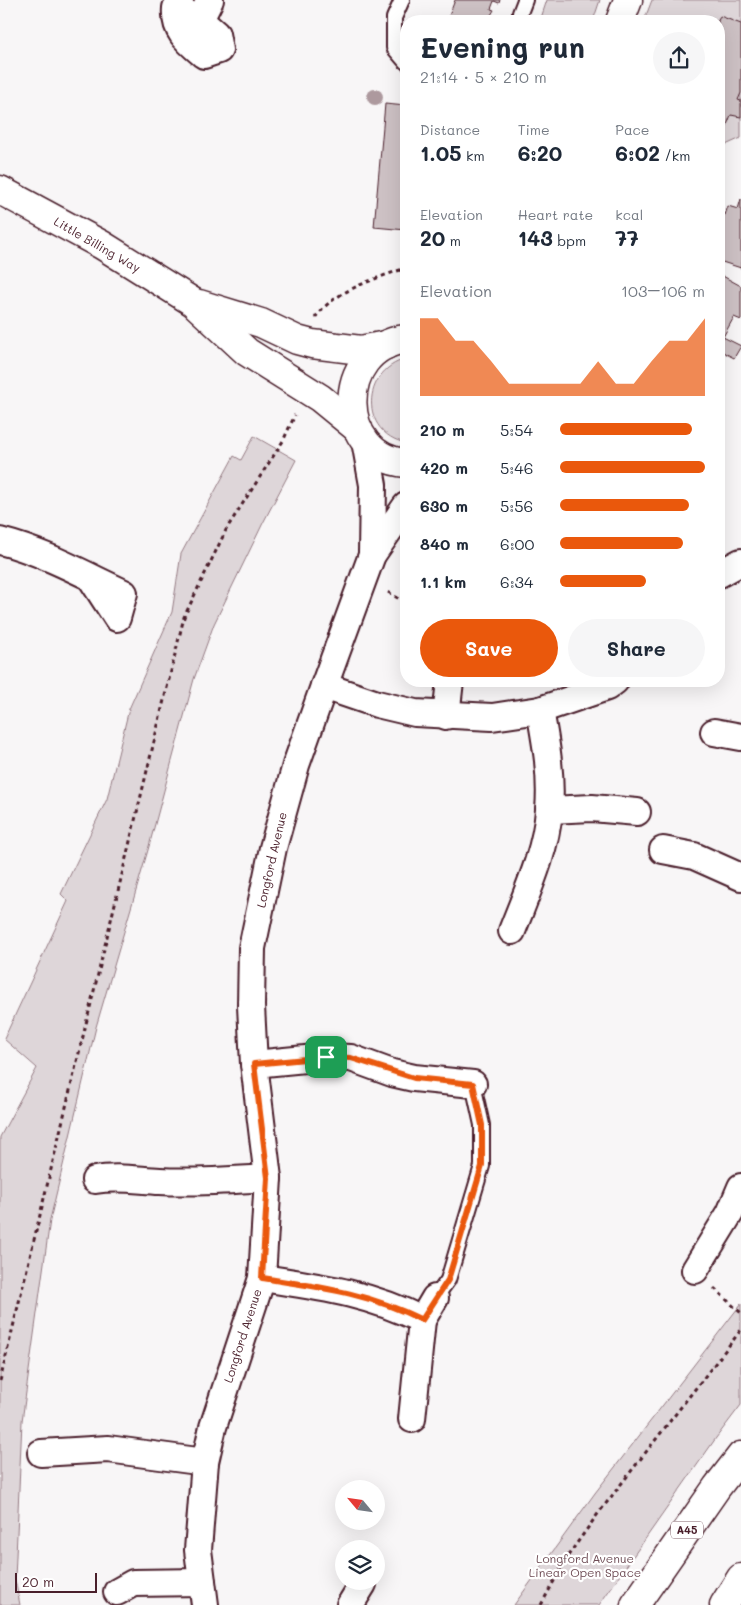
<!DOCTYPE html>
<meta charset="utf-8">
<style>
:root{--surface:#fff;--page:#f6f6f7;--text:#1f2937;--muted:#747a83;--accent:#ea580c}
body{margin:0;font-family:Mali,sans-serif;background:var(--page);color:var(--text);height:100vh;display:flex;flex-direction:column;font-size:19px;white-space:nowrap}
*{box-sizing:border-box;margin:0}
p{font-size:16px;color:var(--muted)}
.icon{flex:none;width:28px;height:28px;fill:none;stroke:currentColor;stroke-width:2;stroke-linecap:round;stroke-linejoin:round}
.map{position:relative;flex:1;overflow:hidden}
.drawer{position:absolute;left:400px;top:15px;width:325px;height:672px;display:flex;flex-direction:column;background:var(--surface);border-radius:20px;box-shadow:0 5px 20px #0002}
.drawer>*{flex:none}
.needle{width:32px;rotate:299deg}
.controls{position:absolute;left:335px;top:1480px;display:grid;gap:10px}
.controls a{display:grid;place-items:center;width:50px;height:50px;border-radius:50%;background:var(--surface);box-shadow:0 5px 20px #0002;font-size:25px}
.scale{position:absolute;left:15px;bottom:12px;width:82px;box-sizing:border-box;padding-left:5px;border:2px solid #4a1f2b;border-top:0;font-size:14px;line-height:18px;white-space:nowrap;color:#4a1f2b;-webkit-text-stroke:4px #fff;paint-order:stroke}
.pin{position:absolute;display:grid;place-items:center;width:42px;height:42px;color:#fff;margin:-21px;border-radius:10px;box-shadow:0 2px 8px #0006}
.round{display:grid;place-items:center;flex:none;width:52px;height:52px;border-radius:26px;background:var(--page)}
.summary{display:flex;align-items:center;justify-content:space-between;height:85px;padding:0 20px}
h1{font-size:28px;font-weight:800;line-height:38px}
.metrics{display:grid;grid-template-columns:repeat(3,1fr);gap:8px;height:85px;padding:5px 20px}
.metrics div{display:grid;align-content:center}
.metrics b{font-size:21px;font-weight:800}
.metrics small{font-size:14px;font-weight:400}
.metrics p{font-size:14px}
.chart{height:140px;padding:10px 20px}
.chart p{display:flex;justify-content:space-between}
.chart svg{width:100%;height:90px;margin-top:5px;fill:var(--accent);opacity:.7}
.action{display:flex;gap:10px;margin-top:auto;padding:10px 20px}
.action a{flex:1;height:58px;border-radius:30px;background:var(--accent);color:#fff;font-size:20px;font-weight:800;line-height:58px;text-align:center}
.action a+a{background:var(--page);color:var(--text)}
ul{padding:0 20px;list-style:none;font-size:16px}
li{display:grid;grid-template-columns:80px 60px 1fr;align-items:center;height:38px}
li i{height:12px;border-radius:6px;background:var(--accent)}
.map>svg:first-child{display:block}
.green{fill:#ded6d9;stroke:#947a82}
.building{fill:#cdc1c4;stroke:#4a1f2b}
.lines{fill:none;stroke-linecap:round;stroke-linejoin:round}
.service-casing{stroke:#4a1f2b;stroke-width:18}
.minor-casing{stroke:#4a1f2b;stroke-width:30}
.tertiary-casing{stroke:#4a1f2b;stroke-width:31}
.trunk-casing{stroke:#4a1f2b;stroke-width:31}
.path{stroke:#4a1f2b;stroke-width:3;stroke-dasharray:4 4;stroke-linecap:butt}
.service{stroke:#fff;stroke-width:14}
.minor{stroke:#fff;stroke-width:26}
.tertiary{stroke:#fff;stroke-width:28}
.trunk{stroke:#fff;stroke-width:28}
.tree{fill:#ad999e}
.route-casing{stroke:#fff;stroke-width:10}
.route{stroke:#ea580c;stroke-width:6}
.labels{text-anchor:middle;stroke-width:4.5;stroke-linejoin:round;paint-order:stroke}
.shield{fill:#fff;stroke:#80626b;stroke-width:1}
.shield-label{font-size:11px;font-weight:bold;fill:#4a1f2b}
.street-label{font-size:12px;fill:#4a1f2b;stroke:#fff}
.park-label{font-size:12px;fill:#6f4d56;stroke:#fff}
</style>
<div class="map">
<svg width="741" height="1605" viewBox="0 0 741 1605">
<rect width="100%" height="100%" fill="#f8f6f7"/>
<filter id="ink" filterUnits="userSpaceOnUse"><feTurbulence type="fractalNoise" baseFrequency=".02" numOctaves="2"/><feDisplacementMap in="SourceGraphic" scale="10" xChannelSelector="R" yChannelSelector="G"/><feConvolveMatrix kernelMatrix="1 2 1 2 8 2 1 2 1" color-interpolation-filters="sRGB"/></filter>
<g filter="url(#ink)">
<g class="green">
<polygon points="547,0 600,0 593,21 540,21"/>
<polygon points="652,0 741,0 741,138 719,148 719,21 644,21"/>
<path d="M406 359V443C359 433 361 371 406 359Z"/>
<polygon points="254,436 296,460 263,523 214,624 194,679 148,850 96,1027 50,1220 22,1421 15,1579 20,1605 0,1605 0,1137 37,1068 4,1039 68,901 61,894 107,799 129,709 172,612 181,554 234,456 241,460"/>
<polygon points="741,1304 741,1405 716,1438 599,1605 514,1605 595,1493"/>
</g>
<g class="building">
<polygon points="455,0 500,0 499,3 494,1 491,9 494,10 491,15 508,21 447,21"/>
<polygon points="720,16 741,24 741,93 738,100 741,101 741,117 731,115 725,130 719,128 718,21"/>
<polygon points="385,104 406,106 406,230 374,227"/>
<polygon points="741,199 741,268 719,261 719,214 725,215 728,206 738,209"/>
<polygon points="719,274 741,286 741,320 734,317 723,337 741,346 734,358 719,350"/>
</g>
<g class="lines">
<defs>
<g id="service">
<polyline points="402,0 394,18 394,48 406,62"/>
<polyline points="520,13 525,0"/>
<polyline points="435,1298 448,1280 482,1166 482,1125 473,1084"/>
</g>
<g id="minor">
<path d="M176 8C174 31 187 41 204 55L219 50 216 34 200 20"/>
<polyline points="184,12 200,20 210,0"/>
<polyline points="365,441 373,485 372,555"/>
<path d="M0 541C44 552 83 574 124 593L117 618 91 578"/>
<polyline points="719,574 741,562"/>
<polyline points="324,686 377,704 415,713 492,717 540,710 607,687 615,681"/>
<polyline points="446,716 450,681"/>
<polyline points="714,732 741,737"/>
<polyline points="549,810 592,808 637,812"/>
<polyline points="663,850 694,856 741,877"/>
<path d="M512 931C527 892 546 851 549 810 552 776 546 743 540 710"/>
<polyline points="254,1064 326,1057 351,1058 392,1073 414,1078 473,1084"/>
<path d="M95 1180C117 1176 138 1180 160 1181 196 1183 233 1180 268 1178"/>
<polyline points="695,1270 730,1213 741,1187"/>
<path d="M262 1278C320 1287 369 1293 422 1320L412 1419"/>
<polyline points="422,1320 435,1298"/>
<polyline points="41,1453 108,1449 205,1462"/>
<polyline points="117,1592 133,1583 202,1582"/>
<polyline points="205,1605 198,1550 205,1462 213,1427 262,1278 268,1178 254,1064 251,1006 252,948 273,848 296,765 324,686 372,555 406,506"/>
<polyline points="350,1605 363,1584"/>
</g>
<g id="tertiary">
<polyline points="620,21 628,0"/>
<polyline points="0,190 102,245 193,302 247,352 320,398 358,429"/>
<polyline points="199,304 261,323 297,340 312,344 361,350 386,345"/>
<path d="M406 339C333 348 336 458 406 463"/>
</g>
<g id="trunk">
<polyline points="635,1605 717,1487 741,1456"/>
<polyline points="724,1605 741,1578"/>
</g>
</defs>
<use href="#service" class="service-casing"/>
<use href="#minor" class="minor-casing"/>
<use href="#tertiary" class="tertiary-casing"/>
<use href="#trunk" class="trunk-casing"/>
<g class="path">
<path d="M315 318C333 291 377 278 406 268"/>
<polyline points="388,592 401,600"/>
<polyline points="714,1288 741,1313"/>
<polyline points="0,1381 184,617 227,528 283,441 295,415"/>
<polyline points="541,1605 567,1557 597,1515 741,1330"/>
</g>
<use href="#service" class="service"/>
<use href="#minor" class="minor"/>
<use href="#tertiary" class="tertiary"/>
<use href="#trunk" class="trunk"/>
</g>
<circle class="tree" cx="375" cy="97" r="8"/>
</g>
<g class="lines" filter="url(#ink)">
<defs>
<path id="route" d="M326 1057 351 1058 414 1078 473 1084 482 1125V1166L448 1280 422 1320C369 1293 320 1287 262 1278L268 1178 254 1064Z"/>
</defs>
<use href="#route" class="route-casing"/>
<use href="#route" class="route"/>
</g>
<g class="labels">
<rect class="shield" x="671" y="1521.5" width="32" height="17" rx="4"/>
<g class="shield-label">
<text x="687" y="1534">A45</text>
</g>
<g class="street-label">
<text transform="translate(97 245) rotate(30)" y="4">Little Billing Way</text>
<text transform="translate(272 860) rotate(-77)" y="4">Longford Avenue</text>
<text transform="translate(243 1336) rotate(-72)" y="4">Longford Avenue</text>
</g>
<g class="park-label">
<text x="585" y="1563">Longford Avenue<tspan x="585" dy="14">Linear Open Space</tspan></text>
</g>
</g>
</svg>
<div class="controls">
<a><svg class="needle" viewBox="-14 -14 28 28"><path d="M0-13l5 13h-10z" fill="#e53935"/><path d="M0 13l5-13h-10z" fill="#747a83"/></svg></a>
<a><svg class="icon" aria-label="layers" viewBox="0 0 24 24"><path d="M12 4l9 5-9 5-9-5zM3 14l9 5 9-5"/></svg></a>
</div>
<div class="scale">20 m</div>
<div class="pin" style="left:326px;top:1057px;background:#1e9e55"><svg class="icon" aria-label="arrive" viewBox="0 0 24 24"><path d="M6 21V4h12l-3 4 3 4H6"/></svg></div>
<section class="drawer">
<div class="summary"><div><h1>Evening run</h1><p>21:14 · 5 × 210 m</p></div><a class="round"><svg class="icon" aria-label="share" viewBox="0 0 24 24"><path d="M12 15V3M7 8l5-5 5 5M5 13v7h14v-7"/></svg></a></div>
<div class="metrics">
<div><p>Distance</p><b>1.05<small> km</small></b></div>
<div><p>Time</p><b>6:20</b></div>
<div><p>Pace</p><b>6:02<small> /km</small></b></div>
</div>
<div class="metrics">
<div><p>Elevation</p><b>20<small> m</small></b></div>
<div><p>Heart rate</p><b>143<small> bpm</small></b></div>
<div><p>kcal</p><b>77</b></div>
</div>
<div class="chart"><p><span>Elevation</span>103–106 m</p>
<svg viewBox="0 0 160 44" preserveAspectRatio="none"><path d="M0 44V6L10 6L20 17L30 17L40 27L50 38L60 38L70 38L80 38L90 38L100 27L110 38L120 38L130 27L140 17L150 17L160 6V44z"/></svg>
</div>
<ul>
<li><b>210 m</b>5:54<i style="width:91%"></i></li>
<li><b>420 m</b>5:46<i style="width:100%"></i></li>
<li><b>630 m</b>5:56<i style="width:89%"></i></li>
<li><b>840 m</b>6:00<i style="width:85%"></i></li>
<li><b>1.1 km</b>6:34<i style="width:59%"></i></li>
</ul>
<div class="action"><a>Save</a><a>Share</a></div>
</section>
</div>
